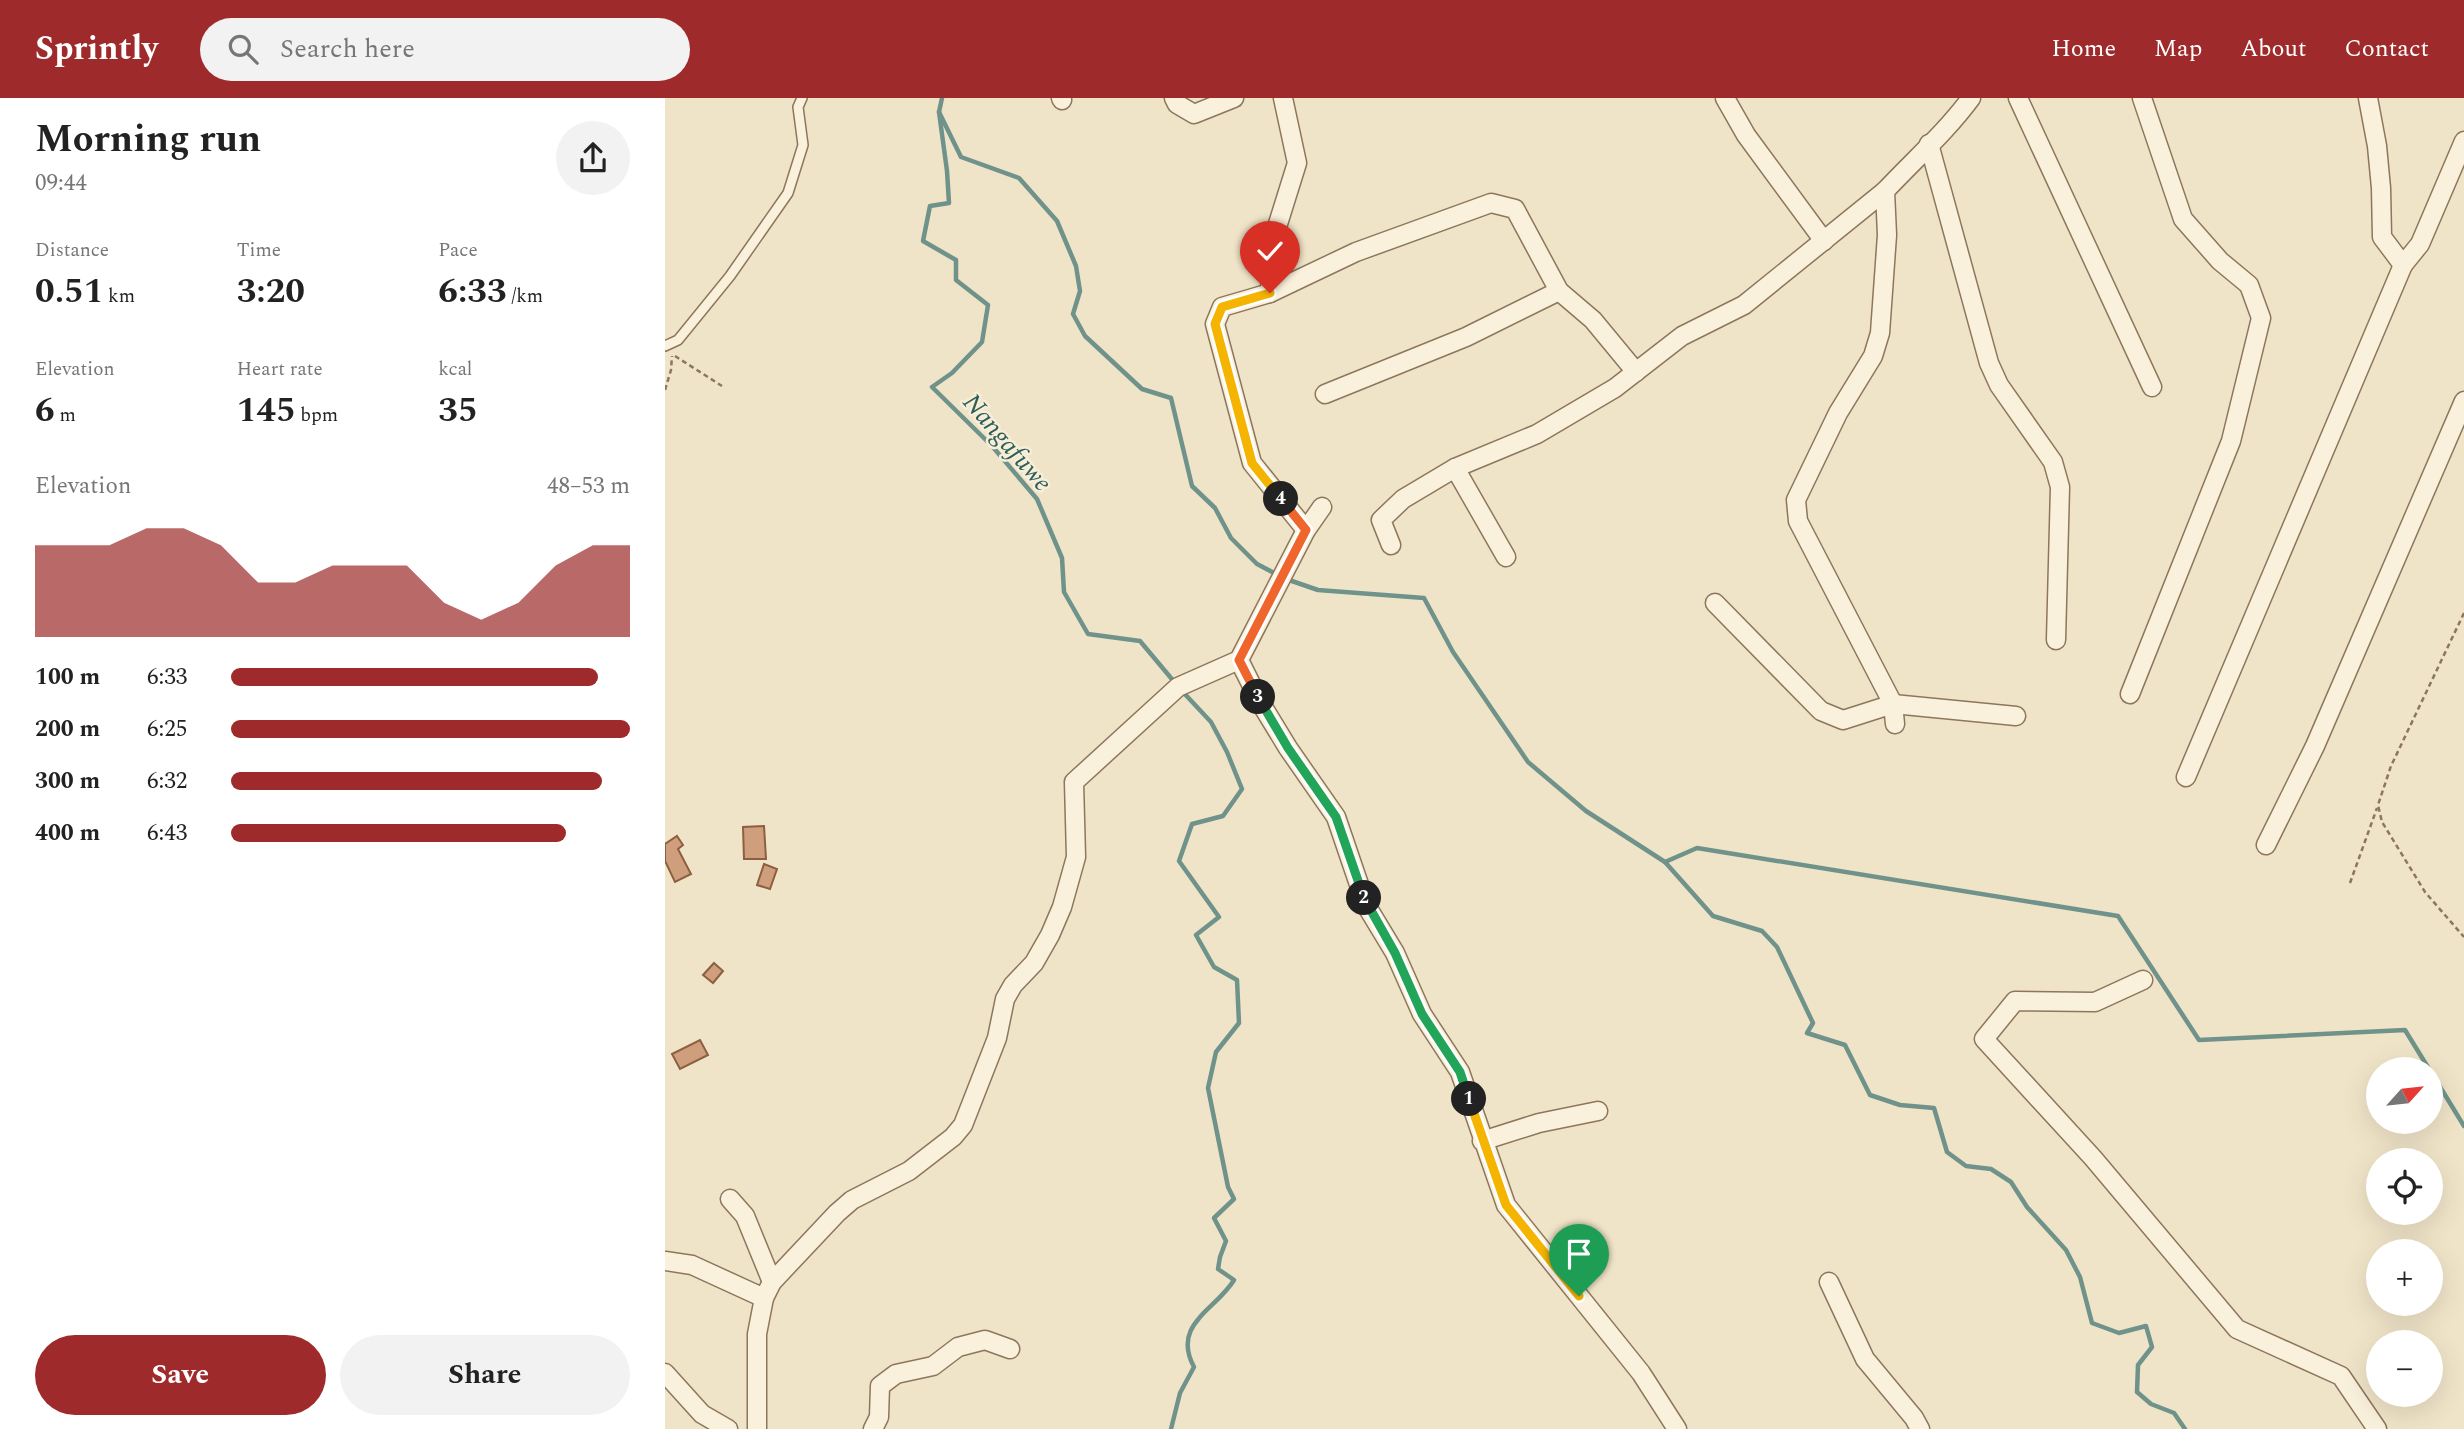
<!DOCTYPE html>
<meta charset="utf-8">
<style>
:root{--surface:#fff;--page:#f2f2f2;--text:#222;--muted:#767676;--accent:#9e2a2b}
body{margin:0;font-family:Spectral,serif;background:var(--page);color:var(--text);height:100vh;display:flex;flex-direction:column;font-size:26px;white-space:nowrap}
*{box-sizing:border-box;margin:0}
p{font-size:23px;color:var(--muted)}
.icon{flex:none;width:38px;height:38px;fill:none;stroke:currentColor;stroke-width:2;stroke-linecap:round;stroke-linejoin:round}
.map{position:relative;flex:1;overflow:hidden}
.details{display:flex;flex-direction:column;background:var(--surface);width:665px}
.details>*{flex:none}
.needle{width:46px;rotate:63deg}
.controls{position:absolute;left:1701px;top:959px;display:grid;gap:14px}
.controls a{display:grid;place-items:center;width:77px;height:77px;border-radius:50%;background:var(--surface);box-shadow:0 7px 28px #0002;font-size:35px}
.pin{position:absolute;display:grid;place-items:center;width:60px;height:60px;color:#fff;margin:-72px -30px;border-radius:50% 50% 50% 0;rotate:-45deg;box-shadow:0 0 7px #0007}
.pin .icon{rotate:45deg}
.km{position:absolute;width:35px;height:35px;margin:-18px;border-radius:50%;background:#222;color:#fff;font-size:19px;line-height:35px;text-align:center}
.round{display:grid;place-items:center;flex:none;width:74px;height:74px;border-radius:37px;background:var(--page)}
.summary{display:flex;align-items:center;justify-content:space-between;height:119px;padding:0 35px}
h1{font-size:38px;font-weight:700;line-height:52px}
.figures{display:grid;grid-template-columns:repeat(3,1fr);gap:10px;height:119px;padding:7px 35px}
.figures div{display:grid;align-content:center}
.figures b{font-size:35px;font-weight:700}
.figures small{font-size:19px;font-weight:400}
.figures p{font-size:19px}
.chart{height:196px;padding:14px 35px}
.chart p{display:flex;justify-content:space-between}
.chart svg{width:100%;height:126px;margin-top:7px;fill:var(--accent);opacity:.7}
.action{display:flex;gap:14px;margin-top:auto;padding:14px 35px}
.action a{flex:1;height:80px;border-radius:42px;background:var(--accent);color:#fff;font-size:28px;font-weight:700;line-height:80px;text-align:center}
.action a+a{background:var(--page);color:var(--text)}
ul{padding:0 35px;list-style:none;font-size:23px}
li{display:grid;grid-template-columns:112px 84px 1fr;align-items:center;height:52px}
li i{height:18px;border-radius:9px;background:var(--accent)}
header{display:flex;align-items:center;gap:42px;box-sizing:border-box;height:98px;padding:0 35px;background:var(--accent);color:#fff}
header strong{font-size:33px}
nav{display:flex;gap:38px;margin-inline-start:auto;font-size:24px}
.search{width:490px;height:63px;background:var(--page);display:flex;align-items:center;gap:18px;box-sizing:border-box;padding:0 24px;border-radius:38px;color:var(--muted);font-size:26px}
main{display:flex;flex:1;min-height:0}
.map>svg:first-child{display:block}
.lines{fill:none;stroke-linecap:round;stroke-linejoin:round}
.stream{stroke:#6f938a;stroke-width:4.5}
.building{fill:#cf9f7d;stroke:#8d5f41;stroke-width:2}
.lane-casing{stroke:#8d765c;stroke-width:12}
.street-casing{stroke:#8d765c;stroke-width:21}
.path{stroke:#8d765c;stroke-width:2.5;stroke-dasharray:5 3.5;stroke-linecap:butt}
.lane{stroke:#faf1dc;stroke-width:9}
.street{stroke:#faf1dc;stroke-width:18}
.split-1-casing{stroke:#fff;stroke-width:14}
.split-2-casing{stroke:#fff;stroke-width:14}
.split-3-casing{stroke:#fff;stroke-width:14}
.split-4-casing{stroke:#fff;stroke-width:14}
.split-5-casing{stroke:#fff;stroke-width:14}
.split-1{stroke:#f5b400;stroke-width:9}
.split-2{stroke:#22a559;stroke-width:9}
.split-3{stroke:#22a559;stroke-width:9}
.split-4{stroke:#f0652b;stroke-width:9}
.split-5{stroke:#f5b400;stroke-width:9}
.labels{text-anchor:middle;stroke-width:5;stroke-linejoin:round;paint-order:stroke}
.water-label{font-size:26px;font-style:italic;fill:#2f5d5a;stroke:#f7eed8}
</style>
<header>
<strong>Sprintly</strong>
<div class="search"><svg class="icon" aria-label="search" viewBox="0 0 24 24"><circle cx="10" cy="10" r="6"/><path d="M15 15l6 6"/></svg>Search here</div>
<nav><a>Home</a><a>Map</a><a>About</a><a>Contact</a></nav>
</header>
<main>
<section class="details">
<div class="summary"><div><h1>Morning run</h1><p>09:44</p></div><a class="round"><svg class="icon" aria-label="share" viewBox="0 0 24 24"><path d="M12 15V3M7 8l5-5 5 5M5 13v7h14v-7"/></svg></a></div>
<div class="figures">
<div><p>Distance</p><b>0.51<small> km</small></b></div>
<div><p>Time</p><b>3:20</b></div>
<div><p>Pace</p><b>6:33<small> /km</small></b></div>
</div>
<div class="figures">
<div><p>Elevation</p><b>6<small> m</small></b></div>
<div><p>Heart rate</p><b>145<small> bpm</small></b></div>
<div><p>kcal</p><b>35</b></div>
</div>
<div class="chart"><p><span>Elevation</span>48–53 m</p>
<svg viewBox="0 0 160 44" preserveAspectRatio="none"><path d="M0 44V12L10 12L20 12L30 6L40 6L50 12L60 25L70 25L80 19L90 19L100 19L110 32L120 38L130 32L140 19L150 12L160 12V44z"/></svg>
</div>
<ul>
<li><b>100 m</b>6:33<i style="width:92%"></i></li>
<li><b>200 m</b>6:25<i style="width:100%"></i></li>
<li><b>300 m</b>6:32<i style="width:93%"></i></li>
<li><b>400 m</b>6:43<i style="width:84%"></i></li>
</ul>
<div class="action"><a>Save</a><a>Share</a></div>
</section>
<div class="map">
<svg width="1799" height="1331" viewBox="0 0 1799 1331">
<rect width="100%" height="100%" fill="#f0e4c8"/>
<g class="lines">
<g class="stream">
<polyline points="277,0 274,14 282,73 284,105 265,108 258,143 291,162 291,182 323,207 317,244 287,275 267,289 327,348 372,401 397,460 399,494 423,536 475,543 511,586"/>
<polyline points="274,14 296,59 354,80 392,123 411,168 415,193 408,216 420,238 477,291 506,300 527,388 550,410 566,440 592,466 613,477"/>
<polyline points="621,481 653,492 759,500 788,554 863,664 921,713 1000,764 1048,818 1097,833 1112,849 1148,925 1142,935 1180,947 1205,997 1235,1007 1269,1010 1282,1054 1301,1068 1326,1071 1346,1084 1362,1109 1401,1152 1415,1179 1427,1225 1454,1235 1481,1228 1487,1249 1473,1267 1472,1294 1486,1306 1509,1315 1520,1331"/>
<polyline points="1000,764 1032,750 1453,818 1534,942 1740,932 1764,971"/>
<polyline points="1766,974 1799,1028"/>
<path d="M506 1331 515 1295 529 1269C506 1226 551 1212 569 1182L553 1171 555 1159 561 1143 549 1120 569 1101 563 1089 543 990 551 954 574 925 572 882 549 869 531 837 554 819 514 763 527 726 558 718 577 691 562 654 546 624 517 593"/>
</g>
</g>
<g class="building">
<polygon points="99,728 101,761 79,761 78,729"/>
<polygon points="12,738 18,747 13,751 26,776 10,784 0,763 0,746"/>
<polygon points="99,766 112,771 105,791 92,787"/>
<polygon points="49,865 58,873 48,885 38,877"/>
<polygon points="35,942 43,957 15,971 7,956"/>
</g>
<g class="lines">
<defs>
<polyline id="lane" points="0,248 13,242 65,178 123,95 138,47 133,9 137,0"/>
<g id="street">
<polyline points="396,0 397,2"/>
<polyline points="509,0 512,6 529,16 569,0"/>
<polyline points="1060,0 1081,37 1159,143"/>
<polyline points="1353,0 1487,289"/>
<polyline points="1703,0 1712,48 1716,90 1717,139 1738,167 1755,146 1799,43"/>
<polyline points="1264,46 1324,265 1334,287 1388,364 1395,389 1391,542"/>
<polyline points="605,195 607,145 632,65 618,0"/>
<polyline points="660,296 801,239 894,193"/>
<polyline points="657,409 641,432 574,562 595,604 623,650 671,719 701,807 730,855 757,916 795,974 841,1107 976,1275 1012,1331"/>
<polyline points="641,432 587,365 550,226 557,209 605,195 691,154 826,105 850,111 894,193 928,222 971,274"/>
<polyline points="726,447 716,422 738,401 790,370"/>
<polyline points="841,459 790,370 872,336 950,290 1017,238 1079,207 1220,93"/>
<polyline points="1050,505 1156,613 1178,622 1228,606 1351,618"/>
<polyline points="1465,596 1566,343 1596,220 1584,187 1555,163 1518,121 1477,0"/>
<path d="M1230 626 1228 606 1133 423 1131 402 1173 315 1208 258 1215 235 1222 137 1220 93C1249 62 1281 34 1306 0"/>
<polyline points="1521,679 1738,167"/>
<polyline points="1601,747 1650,648 1799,303"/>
<polyline points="1478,882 1430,904 1350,903 1319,941 1428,1060 1572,1231 1676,1278 1712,1331"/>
<polyline points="817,1043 874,1025 933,1013"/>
<polyline points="65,1101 80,1118 107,1184"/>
<polyline points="0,1163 27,1167 99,1200"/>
<polyline points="1164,1184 1200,1261 1249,1320 1255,1331"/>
<polyline points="0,1275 37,1316 63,1331"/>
<polyline points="92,1331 92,1236 99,1200 107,1184 172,1115 187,1102 244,1073 288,1039 298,1027 332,940 340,901 348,887 369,865 385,837 397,809 411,759 409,684 513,589 574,562"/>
<polyline points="208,1331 214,1319 215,1288 231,1276 268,1268 293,1249 320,1242 345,1251"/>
</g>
</defs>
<use href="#lane" class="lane-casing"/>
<use href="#street" class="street-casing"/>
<g class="path">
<polyline points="10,258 57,288"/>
<polyline points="0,292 6,272 7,258"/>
<polyline points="1799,515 1726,668 1713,707 1717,724 1760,794 1799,839"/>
<polyline points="1685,785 1712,710"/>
</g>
<use href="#lane" class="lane"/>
<use href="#street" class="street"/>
</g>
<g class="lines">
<defs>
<polyline id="split-1" points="804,1001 841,1107 914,1198"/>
<polyline id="split-2" points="699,800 730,855 757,916 795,974 804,1001"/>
<polyline id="split-3" points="593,599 623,650 671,719 699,800"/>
<polyline id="split-4" points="593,599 574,562 641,432 616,401"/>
<polyline id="split-5" points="605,195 557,209 550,226 587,365 616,401"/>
</defs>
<use href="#split-1" class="split-1-casing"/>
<use href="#split-2" class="split-2-casing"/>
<use href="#split-3" class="split-3-casing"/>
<use href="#split-4" class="split-4-casing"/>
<use href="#split-5" class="split-5-casing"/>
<use href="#split-1" class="split-1"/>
<use href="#split-2" class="split-2"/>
<use href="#split-3" class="split-3"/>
<use href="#split-4" class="split-4"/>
<use href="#split-5" class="split-5"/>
</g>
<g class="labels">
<g class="water-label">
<text transform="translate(343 344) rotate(49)" y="9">Nangafuwe</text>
</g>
</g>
</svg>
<div class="controls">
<a><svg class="needle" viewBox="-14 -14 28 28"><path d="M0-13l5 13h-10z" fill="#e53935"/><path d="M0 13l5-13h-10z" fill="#767676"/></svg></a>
<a><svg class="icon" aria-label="locate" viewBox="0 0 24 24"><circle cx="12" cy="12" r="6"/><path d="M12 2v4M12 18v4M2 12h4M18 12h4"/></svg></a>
<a>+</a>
<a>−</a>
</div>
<div class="pin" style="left:914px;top:1198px;background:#1e9e55"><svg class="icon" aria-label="arrive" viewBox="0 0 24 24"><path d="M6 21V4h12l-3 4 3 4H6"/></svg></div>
<div class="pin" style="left:605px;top:195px;background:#d93025"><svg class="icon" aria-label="check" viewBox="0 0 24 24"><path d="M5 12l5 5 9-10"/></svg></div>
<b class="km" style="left:804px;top:1001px">1</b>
<b class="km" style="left:699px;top:800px">2</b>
<b class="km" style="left:593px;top:599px">3</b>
<b class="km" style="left:616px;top:401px">4</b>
</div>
</main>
